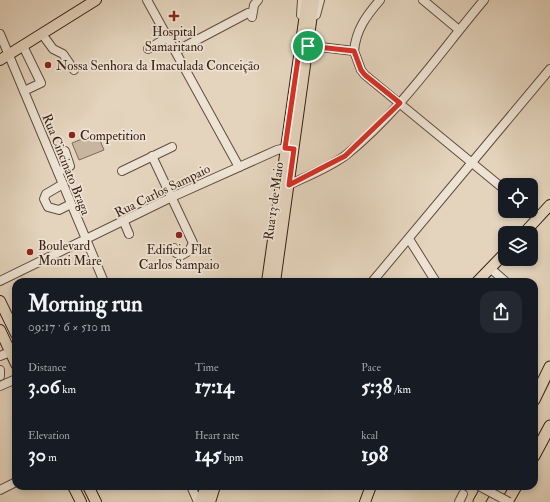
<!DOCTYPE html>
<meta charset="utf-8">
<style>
:root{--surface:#171b24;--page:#242831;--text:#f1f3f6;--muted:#9ea1a6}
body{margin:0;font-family:"IM FELL Double Pica",serif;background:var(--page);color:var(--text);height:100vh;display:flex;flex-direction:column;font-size:15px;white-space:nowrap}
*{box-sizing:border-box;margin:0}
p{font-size:13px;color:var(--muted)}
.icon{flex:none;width:22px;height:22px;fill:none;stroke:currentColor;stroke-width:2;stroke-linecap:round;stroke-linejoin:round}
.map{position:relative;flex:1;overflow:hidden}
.details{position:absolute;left:12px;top:278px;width:526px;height:212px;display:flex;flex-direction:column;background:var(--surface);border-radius:12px;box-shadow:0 2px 6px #0003}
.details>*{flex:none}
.controls{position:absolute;left:498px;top:178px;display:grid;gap:8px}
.controls a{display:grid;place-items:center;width:40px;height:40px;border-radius:8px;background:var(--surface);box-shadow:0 2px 6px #0003;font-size:20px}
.pin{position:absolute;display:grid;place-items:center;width:34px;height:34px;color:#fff;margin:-17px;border:2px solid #fff;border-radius:50%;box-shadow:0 1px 4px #0007}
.round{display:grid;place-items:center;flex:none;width:42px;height:42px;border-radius:12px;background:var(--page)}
.head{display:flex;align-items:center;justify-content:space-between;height:68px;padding:0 16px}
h1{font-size:22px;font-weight:700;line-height:30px}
.metrics{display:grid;grid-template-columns:repeat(3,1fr);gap:6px;height:68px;padding:4px 16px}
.metrics div{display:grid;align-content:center}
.metrics b{font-size:20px;font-weight:700}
.metrics small{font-size:11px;font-weight:400}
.metrics p{font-size:11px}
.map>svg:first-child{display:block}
.green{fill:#c7b5a0;stroke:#806a5a}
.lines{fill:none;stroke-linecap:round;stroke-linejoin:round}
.minor-casing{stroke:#634c3e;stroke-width:10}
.major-casing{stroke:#381e13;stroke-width:12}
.highway-casing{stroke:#381e13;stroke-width:13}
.minor{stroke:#ede3d4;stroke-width:8}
.major{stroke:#e4d4bd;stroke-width:10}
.highway{stroke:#e4d4bd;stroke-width:11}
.minor-bridge-casing{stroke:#634c3e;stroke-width:10;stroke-linecap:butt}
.minor-bridge{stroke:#ede3d4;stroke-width:8}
.route-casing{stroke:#fff;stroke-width:8}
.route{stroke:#d93025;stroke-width:5}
.poi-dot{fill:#8f2418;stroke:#ede3d4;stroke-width:1.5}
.labels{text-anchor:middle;stroke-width:3.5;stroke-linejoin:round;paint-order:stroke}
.poi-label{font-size:13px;fill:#381e13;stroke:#ede3d4;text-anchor:start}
.street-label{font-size:13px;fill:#381e13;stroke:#ede3d4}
</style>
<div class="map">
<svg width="550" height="502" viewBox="0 0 550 502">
<rect width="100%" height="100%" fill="#e4d4bd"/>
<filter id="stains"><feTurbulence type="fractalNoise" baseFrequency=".005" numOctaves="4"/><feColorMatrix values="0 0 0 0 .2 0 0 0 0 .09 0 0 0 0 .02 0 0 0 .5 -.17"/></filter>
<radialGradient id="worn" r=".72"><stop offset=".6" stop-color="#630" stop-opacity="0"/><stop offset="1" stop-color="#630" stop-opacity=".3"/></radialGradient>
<polygon class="green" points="97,133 104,150 79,160 72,143"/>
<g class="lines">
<defs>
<g id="minor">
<polyline points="147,0 239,167"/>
<polyline points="423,0 459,30"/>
<polyline points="301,15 302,0"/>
<polyline points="316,15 320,0"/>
<polyline points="252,17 254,5 258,0"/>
<polyline points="0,34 104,282"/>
<polyline points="42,34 53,49 63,54 74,70"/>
<polyline points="303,45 354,51 361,70 365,75 505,190"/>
<polyline points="23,46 41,83 24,91"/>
<polyline points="148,49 168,37"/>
<polyline points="176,51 248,13"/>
<path d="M354 51C356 30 366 16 380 0"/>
<polyline points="152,156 193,243 189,251 182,255 176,253 174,248"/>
<polyline points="122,171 172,147"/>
<polyline points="58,172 70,166 65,151"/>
<polyline points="63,184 46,194 44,199 48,207 59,210 71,204"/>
<path d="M289 185C307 176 329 168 346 155 400 112 440 52 484 0"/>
<polyline points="530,211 538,218"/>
<polyline points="124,222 129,234"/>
<polyline points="409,239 436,282"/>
<polyline points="490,268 506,282"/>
<polyline points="0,281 172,197 277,150 285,148 291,148"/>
<polyline points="372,282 550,69"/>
<polyline points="0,356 10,352"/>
<polyline points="0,370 0,376"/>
<polyline points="0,386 16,379"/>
<polyline points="191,486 198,502"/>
<polyline points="0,490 16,482"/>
<polyline points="459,502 463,494"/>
</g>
<g id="major">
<polyline points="0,60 96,0"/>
<polyline points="524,233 550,205"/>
<polyline points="267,282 307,0"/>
<polyline points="275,282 314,0"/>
<polyline points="477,282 505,253"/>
<polyline points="0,301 16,334"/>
<polyline points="0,330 16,364"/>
<polyline points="73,486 81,502"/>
<polyline points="88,486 96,502"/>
<polyline points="200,502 206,486"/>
<polyline points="210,502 215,486"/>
<polyline points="365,502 371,486"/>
</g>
<g id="highway">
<polyline points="534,400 550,367"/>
<polyline points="534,456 550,426"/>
<polyline points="479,502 488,486"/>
<polyline points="507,502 516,486"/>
</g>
</defs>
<use href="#minor" class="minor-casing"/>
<use href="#major" class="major-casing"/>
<use href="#highway" class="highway-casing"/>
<use href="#minor" class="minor"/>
<use href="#major" class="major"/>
<use href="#highway" class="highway"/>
<defs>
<polyline id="minor-bridge" points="479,486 509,502"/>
</defs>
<use href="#minor-bridge" class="minor-bridge-casing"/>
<use href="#minor-bridge" class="minor-bridge"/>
</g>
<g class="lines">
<defs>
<polygon id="route" points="300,45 354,51 361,70 365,75 400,103 345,156 289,185 294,149 285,148"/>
</defs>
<use href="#route" class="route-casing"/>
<use href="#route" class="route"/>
</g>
<g class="poi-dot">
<path d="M172 10h4v4h4v4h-4v4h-4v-4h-4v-4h4z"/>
<circle cx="48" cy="65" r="4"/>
<circle cx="72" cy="135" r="4"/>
<circle cx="179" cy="235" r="4"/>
<circle cx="30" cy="252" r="4"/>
</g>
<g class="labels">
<g class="poi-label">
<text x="174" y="36" text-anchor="middle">Hospital<tspan x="174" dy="15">Samaritano</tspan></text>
<text x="56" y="70">Nossa Senhora da Imaculada Conceição</text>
<text x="80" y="140">Competition</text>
<text x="38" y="250">Boulevard<tspan x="38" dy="15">Monti Mare</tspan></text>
<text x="179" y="254" text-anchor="middle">Edificio Flat<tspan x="179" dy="15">Carlos Sampaio</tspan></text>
</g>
<g class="street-label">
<text transform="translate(67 164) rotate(68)" y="5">Rua Cincinato Braga</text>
<text transform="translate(162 190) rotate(-26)" y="5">Rua Carlos Sampaio</text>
<text transform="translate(273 201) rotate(-82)" y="5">Rua 13 de Maio</text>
</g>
</g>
<rect width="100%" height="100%" filter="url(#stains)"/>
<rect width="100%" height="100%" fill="url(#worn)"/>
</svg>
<div class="controls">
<a><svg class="icon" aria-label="locate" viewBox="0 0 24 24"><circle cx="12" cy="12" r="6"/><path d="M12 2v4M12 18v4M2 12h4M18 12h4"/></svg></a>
<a><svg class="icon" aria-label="layers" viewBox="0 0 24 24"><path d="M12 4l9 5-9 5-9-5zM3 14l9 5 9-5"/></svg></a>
</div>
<div class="pin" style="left:308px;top:46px;background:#1e9e55"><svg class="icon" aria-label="arrive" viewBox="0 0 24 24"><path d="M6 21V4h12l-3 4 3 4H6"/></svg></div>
<section class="details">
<div class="head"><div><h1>Morning run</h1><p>09:17 · 6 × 510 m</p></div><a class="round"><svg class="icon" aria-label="share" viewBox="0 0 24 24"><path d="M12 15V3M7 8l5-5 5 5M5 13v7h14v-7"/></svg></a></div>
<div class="metrics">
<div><p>Distance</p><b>3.06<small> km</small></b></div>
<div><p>Time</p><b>17:14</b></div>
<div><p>Pace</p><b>5:38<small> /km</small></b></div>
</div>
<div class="metrics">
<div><p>Elevation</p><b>30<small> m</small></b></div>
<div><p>Heart rate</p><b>145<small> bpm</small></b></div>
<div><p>kcal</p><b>198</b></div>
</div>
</section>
</div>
